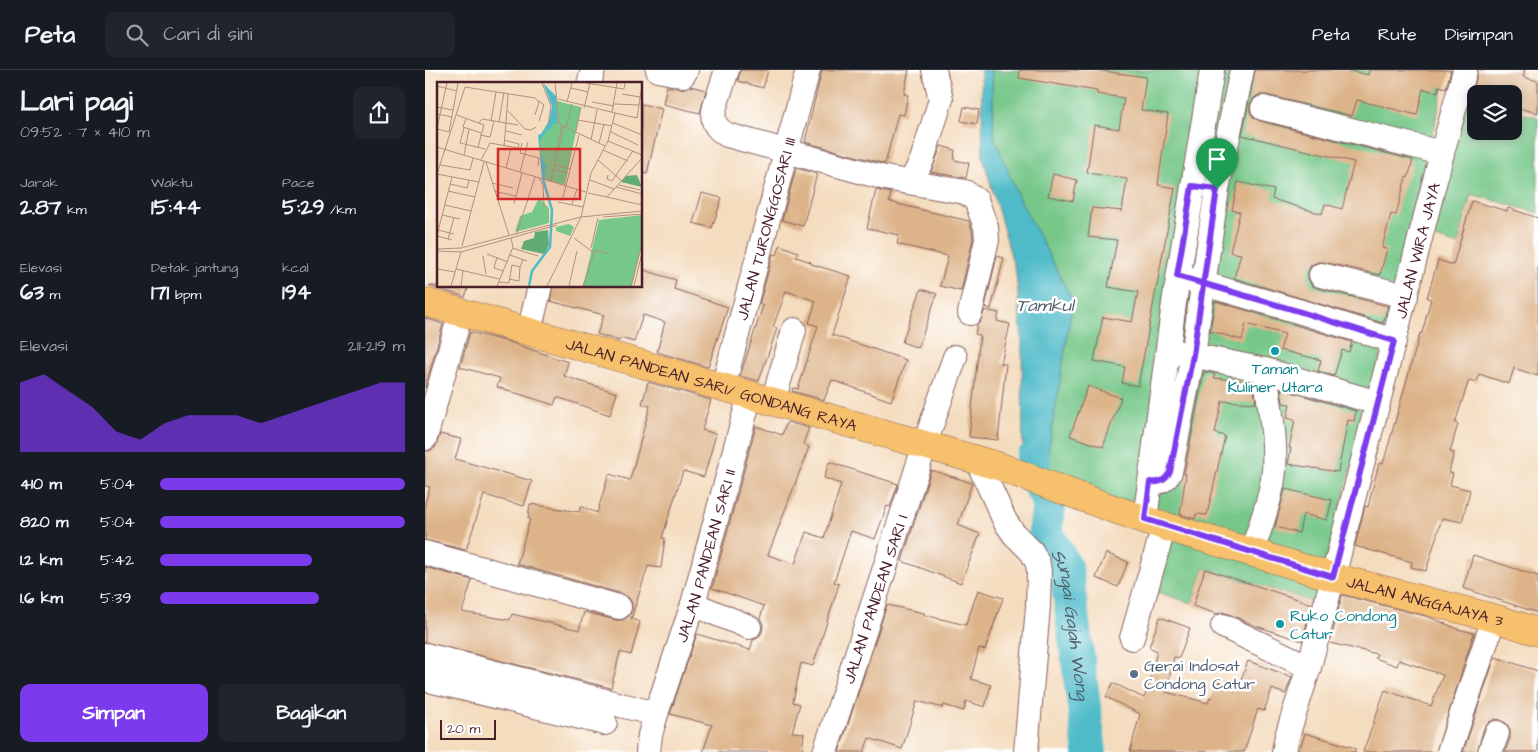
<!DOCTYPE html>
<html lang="id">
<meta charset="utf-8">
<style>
:root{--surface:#171b24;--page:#20242c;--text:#f1f3f6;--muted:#9ea1a6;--line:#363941;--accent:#7c3aed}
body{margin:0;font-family:"Architects Daughter",sans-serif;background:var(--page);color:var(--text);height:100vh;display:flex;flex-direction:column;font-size:19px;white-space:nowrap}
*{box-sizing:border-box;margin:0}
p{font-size:16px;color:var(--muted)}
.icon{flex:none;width:28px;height:28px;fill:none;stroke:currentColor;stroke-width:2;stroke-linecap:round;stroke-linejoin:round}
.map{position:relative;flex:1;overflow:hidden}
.side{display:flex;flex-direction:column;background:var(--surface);width:425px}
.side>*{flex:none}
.tools{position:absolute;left:1042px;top:15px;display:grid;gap:10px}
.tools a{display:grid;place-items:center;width:55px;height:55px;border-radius:10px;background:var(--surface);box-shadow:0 2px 12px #0003;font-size:25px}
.scale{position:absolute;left:15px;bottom:12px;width:56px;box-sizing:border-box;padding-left:5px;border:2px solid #4a1f2b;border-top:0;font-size:14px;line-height:18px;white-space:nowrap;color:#4a1f2b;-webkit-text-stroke:4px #fff;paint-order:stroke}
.pin{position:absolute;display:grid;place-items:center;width:42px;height:42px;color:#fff;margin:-51px -21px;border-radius:50% 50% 50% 0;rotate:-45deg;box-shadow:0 0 5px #0007}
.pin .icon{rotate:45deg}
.round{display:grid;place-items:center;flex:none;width:52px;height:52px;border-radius:10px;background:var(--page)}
.overview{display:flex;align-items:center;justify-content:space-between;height:85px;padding:0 20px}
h1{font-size:28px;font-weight:700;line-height:38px}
.figures{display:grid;grid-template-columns:repeat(3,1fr);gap:8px;height:85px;padding:5px 20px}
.figures div{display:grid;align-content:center}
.figures b{font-size:21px;font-weight:700}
.figures small{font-size:14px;font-weight:400}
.figures p{font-size:14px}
.chart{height:140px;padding:10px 20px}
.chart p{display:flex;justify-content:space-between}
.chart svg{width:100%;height:90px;margin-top:5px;fill:var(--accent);opacity:.7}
.primary-button{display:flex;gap:10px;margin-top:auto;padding:10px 20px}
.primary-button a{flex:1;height:58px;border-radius:10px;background:var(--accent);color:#fff;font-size:20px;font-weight:700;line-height:58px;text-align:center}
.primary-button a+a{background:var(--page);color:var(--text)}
ul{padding:0 20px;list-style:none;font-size:16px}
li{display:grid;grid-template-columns:80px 60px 1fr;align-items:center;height:38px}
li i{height:12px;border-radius:6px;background:var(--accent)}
header{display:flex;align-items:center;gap:30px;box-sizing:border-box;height:70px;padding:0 25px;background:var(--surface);border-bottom:1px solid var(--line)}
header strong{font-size:24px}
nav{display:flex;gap:28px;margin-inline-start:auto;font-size:18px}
.search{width:350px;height:45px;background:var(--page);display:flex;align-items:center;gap:12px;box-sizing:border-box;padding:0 18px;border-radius:10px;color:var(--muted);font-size:19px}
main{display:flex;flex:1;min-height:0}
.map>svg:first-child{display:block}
.green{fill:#77c789;stroke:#60735a}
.water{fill:#4fbbc9;stroke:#4c6d7a}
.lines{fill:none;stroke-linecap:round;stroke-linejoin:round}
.river{stroke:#4fbbc9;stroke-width:34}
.building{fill:#ddb489}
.minor-casing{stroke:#86615e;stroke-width:26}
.major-casing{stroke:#86615e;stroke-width:29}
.minor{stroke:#fff;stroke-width:24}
.major{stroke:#f7c06c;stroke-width:28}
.route-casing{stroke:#fff;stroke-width:10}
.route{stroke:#7c3aed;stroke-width:6}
.culture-dot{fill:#0f9aa8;stroke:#fff;stroke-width:2}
.service-dot{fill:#5c6f8a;stroke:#fff;stroke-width:2}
.labels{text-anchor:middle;stroke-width:5;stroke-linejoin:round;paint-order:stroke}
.street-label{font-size:16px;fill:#4a1f2b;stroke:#fff}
.culture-label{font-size:16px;fill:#0d838f;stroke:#fff}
.service-label{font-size:16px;fill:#4e5e75;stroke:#fff;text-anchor:start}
.water-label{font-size:18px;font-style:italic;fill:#4c5d6a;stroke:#fff}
.inset-river{fill:none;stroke:#4fbbc9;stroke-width:2.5}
.inset-road{fill:none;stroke:#b09083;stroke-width:1}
.view{fill:#d62828;fill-opacity:0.15;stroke:#d62828;stroke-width:2.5}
.inset-edge{fill:none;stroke:#4a1f2b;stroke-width:2.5}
</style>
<header>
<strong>Peta</strong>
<div class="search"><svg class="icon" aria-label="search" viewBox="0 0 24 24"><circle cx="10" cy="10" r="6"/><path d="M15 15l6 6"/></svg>Cari di sini</div>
<nav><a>Peta</a><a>Rute</a><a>Disimpan</a></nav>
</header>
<main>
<section class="side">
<div class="overview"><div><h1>Lari pagi</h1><p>09:52 · 7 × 410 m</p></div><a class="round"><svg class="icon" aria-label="share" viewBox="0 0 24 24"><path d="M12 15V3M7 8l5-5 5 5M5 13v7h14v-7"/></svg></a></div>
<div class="figures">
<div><p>Jarak</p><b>2.87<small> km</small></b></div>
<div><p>Waktu</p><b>15:44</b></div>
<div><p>Pace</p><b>5:29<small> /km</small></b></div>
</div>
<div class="figures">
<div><p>Elevasi</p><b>63<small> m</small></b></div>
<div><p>Detak jantung</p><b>171<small> bpm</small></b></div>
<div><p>kcal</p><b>194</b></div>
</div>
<div class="chart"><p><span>Elevasi</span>211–219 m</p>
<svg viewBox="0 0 160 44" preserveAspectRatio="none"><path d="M0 44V10L10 6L20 14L30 22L40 34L50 38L60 30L70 26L80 26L90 26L100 30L110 26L120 22L130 18L140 14L150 10L160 10V44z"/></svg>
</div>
<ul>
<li><b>410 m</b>5:04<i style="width:100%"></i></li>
<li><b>820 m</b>5:04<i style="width:100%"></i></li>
<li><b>1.2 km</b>5:42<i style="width:62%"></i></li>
<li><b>1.6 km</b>5:39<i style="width:65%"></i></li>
</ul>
<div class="primary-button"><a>Simpan</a><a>Bagikan</a></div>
</section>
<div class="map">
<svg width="1113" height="682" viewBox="0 0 1113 682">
<rect width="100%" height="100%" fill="#fff"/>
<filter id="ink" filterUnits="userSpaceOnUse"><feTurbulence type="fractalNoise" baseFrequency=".02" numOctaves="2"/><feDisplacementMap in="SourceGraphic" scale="10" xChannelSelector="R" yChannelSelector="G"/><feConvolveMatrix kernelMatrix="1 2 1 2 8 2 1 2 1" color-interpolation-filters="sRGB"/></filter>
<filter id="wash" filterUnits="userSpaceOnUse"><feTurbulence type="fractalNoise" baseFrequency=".0096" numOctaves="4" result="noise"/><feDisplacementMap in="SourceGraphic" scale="20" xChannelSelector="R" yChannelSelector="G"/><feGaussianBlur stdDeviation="1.12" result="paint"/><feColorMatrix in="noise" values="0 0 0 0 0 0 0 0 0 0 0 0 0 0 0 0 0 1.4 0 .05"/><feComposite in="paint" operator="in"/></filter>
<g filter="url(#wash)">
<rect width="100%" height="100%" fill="#f4dcbe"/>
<g class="green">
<polygon points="566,0 782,0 717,445 609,407 641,273 566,67"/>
<polygon points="785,0 1022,0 972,222 900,497 726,445"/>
<polygon points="1033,26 1051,31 1051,61 1089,61 1089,41 1113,47 1113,143 1046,124 1033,175 998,164"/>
<polygon points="732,460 901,509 894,534 779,498 767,533 715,517"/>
</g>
<polygon class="water" points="556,0 567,0 569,66 592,124 648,231 615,433 598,421 597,268 591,203 558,87"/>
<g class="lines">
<path class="river" id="s1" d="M608 389 609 407 625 432 620 460 641 499 665 682"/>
</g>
<g id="blocks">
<g class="building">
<polygon points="315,0 343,0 338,18 313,11"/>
<polygon points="397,0 484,0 479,24 483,25 479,45 473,44 460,94 380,72"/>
<polygon points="595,0 671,0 721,7 716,40 743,44 733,115 750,118 713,316 697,313 700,297 669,291 678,247 707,252 713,222 683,217 692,170 663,167 667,138 697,141 702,109 662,103 669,55 694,59 699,28 672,24 672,21 594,8"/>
<polygon points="830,0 922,0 943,5 944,0 1026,0 1021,18 1014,16 1013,22 998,19 992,45 932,30 927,46 841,25 834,25 829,28 825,34 825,42 829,48 835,51 988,90 983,108 981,107 971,145 966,144 957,178 962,179 955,205 899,192 893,192 886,195 883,202 883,208 886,215 892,218 963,236 958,253 809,208 816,184 805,182 815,142 807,140 813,112 849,120 847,129 897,144 900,134 917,139 929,92 817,65"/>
<polygon points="1053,0 1100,0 1098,7 1113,11 1113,43 1089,37 1089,24 1051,24 1051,26 1047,25"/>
<polygon points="242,16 256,19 265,16 281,20 275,43 238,34"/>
<polygon points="216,34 237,39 222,104 216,103"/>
<polygon points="539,37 554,40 552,54 536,51"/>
<polygon points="516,76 530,80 529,90 544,93 541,108 506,102"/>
<polygon points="371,98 392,104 378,156 357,150"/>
<polygon points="628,104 652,110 648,131 623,126"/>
<polygon points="451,120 466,123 464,132 544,151 547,160 548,169 536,221 515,216 523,186 472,174 474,165 442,158"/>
<polygon points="277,123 297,128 287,158 268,153"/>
<polygon points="1047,131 1082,141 1083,138 1113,148 1113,306 1089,298 1084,314 1054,304 1052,312 1044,310 1030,353 1033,354 1025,382 1029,383 1024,402 1028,404 1025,415 1045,420 1037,452 1017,448 1001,501 986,497 987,492 930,476 940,436 943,437 954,393 958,394 995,263 997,263 1006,229 1002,228 1013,190 1028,195"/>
<polygon points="355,175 373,182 371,187 386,192 386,194 426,206 407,265 481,290 466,331 407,310 399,330 367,321 368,318 373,319 393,256 384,253 391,231 361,221 348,257 352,258 334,311 315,306 338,236 334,234 348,184 352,185"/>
<polygon points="572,186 579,188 566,239 560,237"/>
<polygon points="216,199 251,210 249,219 303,237 283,297 232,282 240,252 218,245 209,272 196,268 194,271 172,264 179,245 125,231 128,216 216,216"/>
<polygon points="4,216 44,216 40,227"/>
<polygon points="496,219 512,224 493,278 477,272"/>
<polygon points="790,231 927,272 924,282 917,280 909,306 893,301 896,290 855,280 860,264 821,254 817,270 785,261"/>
<polygon points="560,240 574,243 572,251 585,254 576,294 581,294 573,370 544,367 555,265 550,264 552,255 555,252"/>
<polygon points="0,248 18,254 0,318"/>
<polygon points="45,262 84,272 143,292 139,306 192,323 185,345 132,327 129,335 72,317 75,308 35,297"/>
<polygon points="779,302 790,304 789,308 828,312 831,333 797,331 790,363 800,366 782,445 771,444 770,449 755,444 761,404 759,404"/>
<polygon points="223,312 286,330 277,360 291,364 279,407 258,401 237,468 240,468 236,498 223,496 206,549 215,552 206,585 195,582 186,618 0,572 0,497 47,510 37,542 85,550 87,544 154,560 159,542 191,550 198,550 204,546 207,540 207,533 204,528 198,524 92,494 105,449 103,448 105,434 154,442 156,436 172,443 184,404 205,410 225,336 217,334"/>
<polygon points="663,316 696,328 678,377 645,366"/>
<polygon points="856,319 931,341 929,351 923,350 913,402 863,394 866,378 864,378 870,350 862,348 865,334 858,333"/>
<polygon points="362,352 384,358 378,374 384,377 343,485 370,494 381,462 399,468 416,414 399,408 404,392 473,414 465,437 462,436 450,469 426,461 409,512 414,514 388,596 376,593 368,632 375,634 367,662 379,663 377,682 278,682 287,655 245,644 272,564 325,580 328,570 333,568 337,562 338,555 335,548 339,536 287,518 331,356 357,365"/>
<polygon points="15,364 36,369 30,389 107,411 99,436 59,425 41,480 0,470 0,433 5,417 0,416 0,381 4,381 10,378"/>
<polygon points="506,400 547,413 533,455 555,464 536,513 477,491"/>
<polygon points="860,419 907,430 902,450 878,444 874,463 850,457"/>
<polygon points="681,483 703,492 693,517 671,508"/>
<polygon points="1048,485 1113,506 1113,543 1038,518"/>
<polygon points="780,499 887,534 877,571 831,556 804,544 797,542 792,544 768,536"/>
<polygon points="553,520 578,528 560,580 554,578 546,609 566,615 560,637 541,631 539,641 519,635 518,638 492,631 477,679 444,668 439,682 414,682 462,535 499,543 499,545 541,555"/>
<polygon points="917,525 1004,547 1033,559 1049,563 1011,682 938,682 960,620 1006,636 1018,605 974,590 972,596 950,588 952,584 905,573"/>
<polygon points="735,547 765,558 754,588 749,587 741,622 783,633 785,627 787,628 793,612 812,620 823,591 867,607 860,624 847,619 839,641 833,639 819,682 705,682 715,644 681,627 688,613 719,628 721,623 722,623 732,581 724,577"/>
<polygon points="1070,587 1113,601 1113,682 1080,682 1085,668 1085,660 1082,654 1076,650 1070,649 1064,652 1059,658 1052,682 1038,682"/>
<polygon points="880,663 930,678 930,682 874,682"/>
</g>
</g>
</g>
<g filter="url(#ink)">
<use href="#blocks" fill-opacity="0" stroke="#86615e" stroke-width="1"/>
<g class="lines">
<defs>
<g id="minor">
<polyline points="233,0 258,5 261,0"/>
<path d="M302 0C299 9 296 18 293 27 287 45 284 54 302 65L460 108 540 122 551 130 561 157 562 170 545 243"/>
<polyline points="164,14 168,0"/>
<polyline points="838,38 1017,83"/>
<polyline points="486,112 497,90 516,29 509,0"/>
<polyline points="896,205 981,226"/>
<polyline points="762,209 873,241 969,271"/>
<polyline points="104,262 115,216"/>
<polyline points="752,282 840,300 953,333"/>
<path id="s2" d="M298 317 383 0"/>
<polyline points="348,331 369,260"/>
<polyline points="0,368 36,242"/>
<polyline points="552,390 580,451 589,464 607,482 613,494 614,502 613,536 601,682"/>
<path d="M725 412C735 413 740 411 745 402L768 285 792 119 817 0"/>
<polyline points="720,449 749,233 787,0"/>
<path d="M827 482C835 456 847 427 849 400 851 366 844 334 840 300"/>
<polyline points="0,483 194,537"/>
<polyline points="268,534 324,557"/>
<polyline points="798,556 884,597"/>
<polyline points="707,568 739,456"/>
<polyline points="0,585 231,644"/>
<polyline points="0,609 180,653"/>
<path id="s3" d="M223 682 225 665 231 644 268 534 325 325"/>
<path id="s4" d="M400 682 508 350 530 287"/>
<path id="s5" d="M859 682 862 666 884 597 908 507 1017 83 1040 0"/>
<polyline points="1024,682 1069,548"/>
<polyline points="1065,682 1072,663"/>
</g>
<g id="major">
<path id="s6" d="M0 232 573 396 683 437 739 456 908 507 1069 548 1113 562"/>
</g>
</defs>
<use href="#minor" class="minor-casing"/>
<use href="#major" class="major-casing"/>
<use href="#minor" class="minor"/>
<use href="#major" class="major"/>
</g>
</g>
<g class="lines" filter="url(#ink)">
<defs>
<path id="route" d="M792 119 768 285 745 402C740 411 735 413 725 412L720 449 908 507 969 271 873 241 752 206 767 116 792 119"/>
</defs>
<use href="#route" class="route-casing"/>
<use href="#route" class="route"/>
</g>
<g class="culture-dot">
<circle cx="850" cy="281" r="5"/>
<circle cx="855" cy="554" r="5"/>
</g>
<circle class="service-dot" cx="709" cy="604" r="5"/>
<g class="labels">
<g class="street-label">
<text dy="6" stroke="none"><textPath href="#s2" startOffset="164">JALAN TURONGGOSARI III</textPath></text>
<text dy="6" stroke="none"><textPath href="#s5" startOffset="519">JALAN WIRA JAYA</textPath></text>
<text dy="6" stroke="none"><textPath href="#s6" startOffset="298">JALAN PANDEAN SARI/ GONDANG RAYA</textPath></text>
<text dy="6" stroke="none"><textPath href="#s3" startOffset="205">JALAN PANDEAN SARI II</textPath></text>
<text dy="6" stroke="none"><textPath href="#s4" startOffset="161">JALAN PANDEAN SARI I</textPath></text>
<text dy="6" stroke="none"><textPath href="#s6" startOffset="1044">JALAN ANGGAJAYA 3</textPath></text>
</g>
<g class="culture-label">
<text x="850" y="304">Taman<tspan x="850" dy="18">Kuliner Utara</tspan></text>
<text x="865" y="551" text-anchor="start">Ruko Condong<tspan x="865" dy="18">Catur</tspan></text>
</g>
<g class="service-label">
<text x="719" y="601">Gerai Indosat<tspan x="719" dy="18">Condong Catur</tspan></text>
</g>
<g class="water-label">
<text x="620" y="241">Tamkul</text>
<text dy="6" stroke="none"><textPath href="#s1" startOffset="176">Sungai Gajah Wong</textPath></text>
</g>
</g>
<g transform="translate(12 12)">
<rect width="205" height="205" fill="#f4dcbe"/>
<path d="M120 19 144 25 128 103 106 97 108 87 103 72V58L116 35 115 20ZM102 116 112 126V141L78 150 83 134 95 130ZM205 133V162L195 204H146L162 138ZM132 142 137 145 133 154 119 149V145Z" fill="#77c789"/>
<path d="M200 93 205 105 184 100 189 94ZM111 148 112 163 107 172 84 167 87 159 97 156 98 150Z" fill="#61ac75"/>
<path d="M106 1 120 15 115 44 103 58V71L109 84 107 98H105L101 53 110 50 115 24Z" fill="#4fbbc9"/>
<path class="inset-river" d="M114 41H118L119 27M105 53 116 35V29M92 204 95 189 113 165 115 128 106 97"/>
<path class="inset-road" d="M105 1 114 24 111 43M118 1 122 42 168 64M149 1 187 7 188 1M0 4 20 9M134 6 151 10M185 12 203 15M121 17 178 31M102 19 107 23 102 39M130 20 135 1M155 20 177 24M177 22 202 23M0 25 16 28M147 26 153 1M71 29 88 47 94 48 99 45M175 30 180 1M0 32 15 35M20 33 47 43 41 65M29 36 26 45 44 51M141 38 175 44M54 39 59 10M62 40 67 10M42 41 45 37 81 43M69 41 71 12M176 41 205 53M0 46 10 1M27 46 23 61 48 67M129 46 135 22M0 47 12 50 21 1M69 49 85 53M139 49 144 25M174 50 201 63M43 53 53 55 57 39M154 58 160 28M171 59 205 73M85 61 83 71 102 76 101 84M162 61 167 42M67 64 69 41M0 65 149 110M166 68 191 79M121 71 127 44M27 73 32 47M44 78 53 61 81 66 82 62 67 58M161 78 185 99M49 80 72 153M117 82 133 87M3 83 33 88 36 76M69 86 74 66M116 87 131 91M83 90 91 60M0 92 28 5 98 16 102 20 98 33M0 92 42 100M171 93 170 97 175 99 196 69M102 96 106 103 107 124M153 98 177 107M114 99 125 43M55 101 76 106M13 102 30 106 32 98M182 103 203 108M179 105 205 112M11 109 38 115M57 109 78 114M151 111 170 115 205 76M170 115 205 123M125 119 142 53M121 120 146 125M77 122 85 91M135 122 140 107M8 123 34 129M5 133 23 137M166 135 205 132M1 148 17 152M80 151 98 95M0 153 15 95M0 154 15 158M137 156 157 171 146 204M11 157 17 136M25 164 47 80M75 166 101 174M154 166 161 136M0 167 24 166 144 135 205 129M157 168 173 172M0 169 24 170 120 143M50 172 71 180M73 173 90 179M46 174 49 192M60 175 57 186 66 189M0 187 18 190M19 187 62 197M72 197 82 199 83 185M61 200 72 201 75 183 83 185 86 177M14 204 24 170M24 204 26 188M60 204 76 165 74 156M110 204 144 135 154 91 171 59 178 31 200 36 205 3M132 204 140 169M194 204 205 162M197 204 205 171"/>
<path class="view" d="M61 67H143V117H61Z"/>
<rect width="205" height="205" class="inset-edge"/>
</g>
</svg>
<div class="tools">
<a><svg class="icon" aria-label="layers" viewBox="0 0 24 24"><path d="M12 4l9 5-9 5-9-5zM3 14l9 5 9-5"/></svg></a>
</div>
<div class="scale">20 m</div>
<div class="pin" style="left:792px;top:119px;background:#1e9e55"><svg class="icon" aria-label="arrive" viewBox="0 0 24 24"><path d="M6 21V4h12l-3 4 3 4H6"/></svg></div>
</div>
</main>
